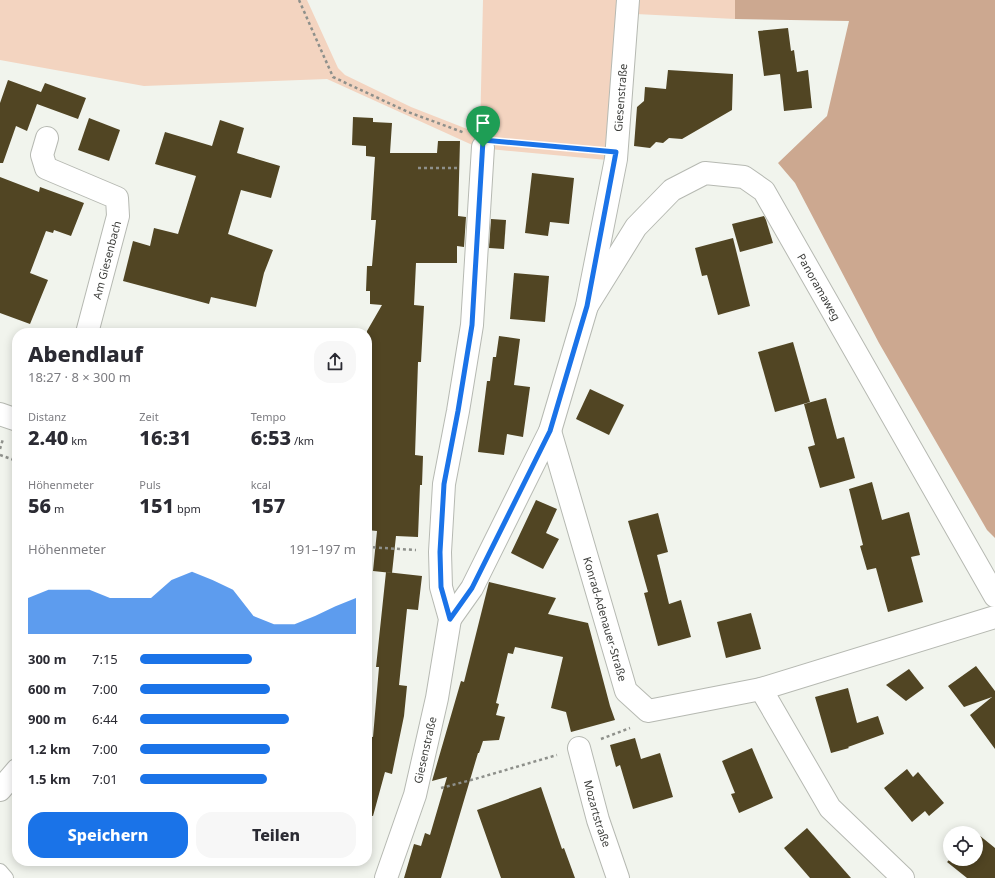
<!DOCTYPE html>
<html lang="de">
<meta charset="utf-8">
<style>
:root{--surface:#fff;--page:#f7f7f7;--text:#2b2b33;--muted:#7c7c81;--accent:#1a73e8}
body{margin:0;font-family:"Noto Sans",sans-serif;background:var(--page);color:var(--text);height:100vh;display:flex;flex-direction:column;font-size:15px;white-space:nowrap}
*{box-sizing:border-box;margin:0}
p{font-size:13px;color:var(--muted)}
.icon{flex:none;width:22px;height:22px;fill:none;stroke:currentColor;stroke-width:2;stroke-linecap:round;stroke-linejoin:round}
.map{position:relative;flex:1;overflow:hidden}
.drawer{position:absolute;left:12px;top:328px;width:360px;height:538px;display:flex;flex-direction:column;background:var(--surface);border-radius:16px;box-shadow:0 2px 10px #0003}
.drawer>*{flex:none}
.tools{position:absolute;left:943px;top:826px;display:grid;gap:8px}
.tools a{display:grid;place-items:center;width:40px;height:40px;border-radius:50%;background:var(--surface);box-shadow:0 2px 10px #0003;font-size:20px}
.pin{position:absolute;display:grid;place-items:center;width:34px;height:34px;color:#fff;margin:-41px -17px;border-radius:50% 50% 50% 0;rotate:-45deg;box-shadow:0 0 4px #0007}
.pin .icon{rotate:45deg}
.round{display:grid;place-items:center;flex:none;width:42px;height:42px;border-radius:16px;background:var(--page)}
.head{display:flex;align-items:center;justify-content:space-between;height:68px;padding:0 16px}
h1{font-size:22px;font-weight:800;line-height:30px}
.stats{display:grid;grid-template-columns:repeat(3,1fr);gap:6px;height:68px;padding:4px 16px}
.stats div{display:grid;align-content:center}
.stats b{font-size:20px;font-weight:800}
.stats small{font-size:11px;font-weight:400}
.stats p{font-size:11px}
.chart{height:112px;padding:8px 16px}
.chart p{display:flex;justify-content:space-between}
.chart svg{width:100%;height:72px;margin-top:4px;fill:var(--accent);opacity:.7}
.button{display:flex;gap:8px;margin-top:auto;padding:8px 16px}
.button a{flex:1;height:46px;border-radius:16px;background:var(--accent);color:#fff;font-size:16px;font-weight:800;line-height:46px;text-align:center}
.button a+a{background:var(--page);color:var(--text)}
ul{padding:0 16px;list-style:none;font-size:13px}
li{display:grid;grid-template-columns:64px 48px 1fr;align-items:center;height:30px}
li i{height:10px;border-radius:5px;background:var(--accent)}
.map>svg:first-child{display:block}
.green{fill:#f3d4c0}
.forest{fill:#cca890}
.building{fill:#514523}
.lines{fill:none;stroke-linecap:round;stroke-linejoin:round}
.service-casing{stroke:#b6b9b2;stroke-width:16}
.minor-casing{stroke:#b6b9b2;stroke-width:24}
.path{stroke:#8e908b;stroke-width:2.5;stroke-dasharray:3 3;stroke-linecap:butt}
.service{stroke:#fff;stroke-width:14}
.minor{stroke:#fff;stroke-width:22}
.route-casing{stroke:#fff;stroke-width:8}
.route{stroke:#1a73e8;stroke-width:5}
.labels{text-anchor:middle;stroke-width:4;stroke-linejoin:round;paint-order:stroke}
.street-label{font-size:11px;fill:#3b3c39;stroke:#fff}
</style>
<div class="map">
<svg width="995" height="878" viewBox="0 0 995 878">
<rect width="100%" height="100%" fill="#f1f4ed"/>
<polygon class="green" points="0,0 307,0 338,68 345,75 411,107 480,134 483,0 735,0 735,19 616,13 607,160 479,148 327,79 144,86 0,60"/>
<polygon class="forest" points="735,0 995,0 995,538 987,530 879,343 795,183 778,163 827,116 849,21 735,19"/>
<g class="building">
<polygon points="788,28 791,51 794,50 797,72 808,70 812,108 784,111 780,74 764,76 758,31"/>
<polygon points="668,70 733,74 732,110 682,139 669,138 663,143 656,142 650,148 634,146 637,107 644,101 645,87 666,89"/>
<polygon points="8,80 41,92 45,83 86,98 78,119 37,104 27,131 16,126 3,163 0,163 0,103"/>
<polygon points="353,117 373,118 373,122 392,123 390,153 437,153 438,141 460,141 458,216 466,217 464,247 457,246 457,263 416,263 414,305 424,306 421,362 418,362 415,455 423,456 422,485 420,485 418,537 396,536 392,573 373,571 377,531 367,530 367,331 382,305 370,304 370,291 366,291 367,266 372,266 376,220 371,220 375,157 366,156 366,146 352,145"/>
<polygon points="89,118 120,130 109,161 78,150"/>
<polygon points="220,120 244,128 237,153 280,166 271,198 241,190 228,234 273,250 264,273 256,307 211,297 209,304 123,281 133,241 150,246 154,228 178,234 196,176 155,164 165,132 212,146"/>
<polygon points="532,173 574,178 569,224 550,222 548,236 525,233"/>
<polygon points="0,177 39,192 40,187 84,203 71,236 54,230 53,233 46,231 30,273 48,280 30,324 0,313"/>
<polygon points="764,216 766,220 773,243 740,252 732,224"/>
<polygon points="491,219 506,220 504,249 489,248"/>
<polygon points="733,238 750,306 718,315 707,275 702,276 695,248"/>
<polygon points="514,273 549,276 545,322 510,319"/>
<polygon points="499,336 520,339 514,385 530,387 523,437 507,434 504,455 478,452 487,381 490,381 493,357 496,357"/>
<polygon points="793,342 810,402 775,412 758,352"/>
<polygon points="590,389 624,405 609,435 576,419"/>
<polygon points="826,398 837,439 844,437 855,478 820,488 808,447 815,445 804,404"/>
<polygon points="872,482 882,520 909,512 920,555 911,557 923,602 888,612 876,568 867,570 860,546 863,545 849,489"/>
<polygon points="536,500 557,509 546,533 559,539 543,569 511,553"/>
<polygon points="658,513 668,552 657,555 669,604 681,600 691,637 658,646 644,593 648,592 628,521"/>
<polygon points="386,572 422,576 418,610 407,609 399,685 407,686 404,716 392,774 385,772 373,816 367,815 367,736 373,737 379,667 376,667"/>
<polygon points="489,582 556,598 548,614 588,623 610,706 615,720 571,732 566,712 551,708 563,657 515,647 513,654 508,653 496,703 499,704 496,715 505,717 499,740 483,741 479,753 478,753 441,878 404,878 414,844 421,846 425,833 430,835 447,777 432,781 461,681 464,682"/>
<polygon points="751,613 761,649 726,658 717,622"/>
<polygon points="976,666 995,691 995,749 970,715 992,697 964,707 948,686"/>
<polygon points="909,669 924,688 906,701 886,685"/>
<polygon points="848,688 857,723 878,716 884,734 848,747 849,748 831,753 815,697"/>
<polygon points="635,738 641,759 660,753 673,797 633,809 620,765 616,767 610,745"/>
<polygon points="752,748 773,798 739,813 731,794 735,793 722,761"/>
<polygon points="907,769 913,777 918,772 944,803 929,816 925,811 912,822 884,788"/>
<polygon points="541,787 562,849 564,848 575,878 501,878 477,810"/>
<polygon points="807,828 851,878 810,878 784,848"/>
<polygon points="974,831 995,848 995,878 967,878 947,862 950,859 976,859 976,833 972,833"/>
</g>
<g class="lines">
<defs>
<polyline id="service" points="0,871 6,878"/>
<g id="minor">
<polyline points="47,138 42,155 46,168 117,198 118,216 87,333"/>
<path id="s1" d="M587 306 636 227 672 190 705 173 744 177 764 191 995 596"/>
<polyline points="0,414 17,420"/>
<path id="s2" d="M550 431 626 691 648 711 761 689 995 617"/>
<path id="s3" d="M450 619 472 588 550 431 587 306 616 159 628 0"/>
<polyline points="761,689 830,808 903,878"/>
<path id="s4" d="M579 748 598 820 618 878"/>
<polyline points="0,790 17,770"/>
<path id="s5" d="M386 878 415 795 437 698 450 619 441 587 440 552 444 484 458 411 472 325 483 147"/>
</g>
</defs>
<use href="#service" class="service-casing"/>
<use href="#minor" class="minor-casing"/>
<g class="path">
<polyline points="299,0 333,77 408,112 465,133"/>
<polyline points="506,142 592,150"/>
<polyline points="418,168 458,168"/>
<polyline points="0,449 3,439"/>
<polyline points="0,455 17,461"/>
<polyline points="367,547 416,550"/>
<polyline points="601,739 630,728"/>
<polyline points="441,788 475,779 557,755"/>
</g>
<use href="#service" class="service"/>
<use href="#minor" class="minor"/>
</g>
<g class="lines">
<defs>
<polygon id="route" points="483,140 616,152 587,306 550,431 472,588 450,619 441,587 440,552 444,484 458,411 472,325"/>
</defs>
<use href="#route" class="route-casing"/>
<use href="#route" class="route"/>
</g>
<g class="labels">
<g class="street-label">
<text dy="4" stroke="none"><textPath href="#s3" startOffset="555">Giesenstraße</textPath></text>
<text transform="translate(107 260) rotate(-75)" y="4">Am Giesenbach</text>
<text dy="4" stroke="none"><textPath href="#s1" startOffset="356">Panoramaweg</textPath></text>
<text dy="4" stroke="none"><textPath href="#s2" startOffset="196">Konrad-Adenauer-Straße</textPath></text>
<text dy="4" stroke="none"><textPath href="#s5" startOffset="134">Giesenstraße</textPath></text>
<text dy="4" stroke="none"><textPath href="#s4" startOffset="68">Mozartstraße</textPath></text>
</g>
</g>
</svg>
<div class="tools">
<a><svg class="icon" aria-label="locate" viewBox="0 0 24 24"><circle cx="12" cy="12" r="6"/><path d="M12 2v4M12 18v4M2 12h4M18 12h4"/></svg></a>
</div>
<div class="pin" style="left:483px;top:147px;background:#1e9e55"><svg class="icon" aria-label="arrive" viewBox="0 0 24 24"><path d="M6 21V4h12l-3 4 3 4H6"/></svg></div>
<section class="drawer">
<div class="head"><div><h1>Abendlauf</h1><p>18:27 · 8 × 300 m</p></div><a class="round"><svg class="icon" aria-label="share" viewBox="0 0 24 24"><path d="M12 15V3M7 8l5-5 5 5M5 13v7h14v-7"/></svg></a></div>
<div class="stats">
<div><p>Distanz</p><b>2.40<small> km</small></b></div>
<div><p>Zeit</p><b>16:31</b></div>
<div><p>Tempo</p><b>6:53<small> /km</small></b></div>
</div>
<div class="stats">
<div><p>Höhenmeter</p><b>56<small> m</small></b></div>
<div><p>Puls</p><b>151<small> bpm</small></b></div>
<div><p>kcal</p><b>157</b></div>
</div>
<div class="chart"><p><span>Höhenmeter</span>191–197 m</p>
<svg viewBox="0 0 160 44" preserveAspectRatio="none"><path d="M0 44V22L10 17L20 17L30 17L40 22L50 22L60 22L70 11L80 6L90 11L100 17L110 33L120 38L130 38L140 33L150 27L160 22V44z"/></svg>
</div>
<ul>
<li><b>300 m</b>7:15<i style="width:52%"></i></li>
<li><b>600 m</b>7:00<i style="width:60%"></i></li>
<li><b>900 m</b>6:44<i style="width:69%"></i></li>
<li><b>1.2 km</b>7:00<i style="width:60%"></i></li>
<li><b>1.5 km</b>7:01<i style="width:59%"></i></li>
</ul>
<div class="button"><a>Speichern</a><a>Teilen</a></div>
</section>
</div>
